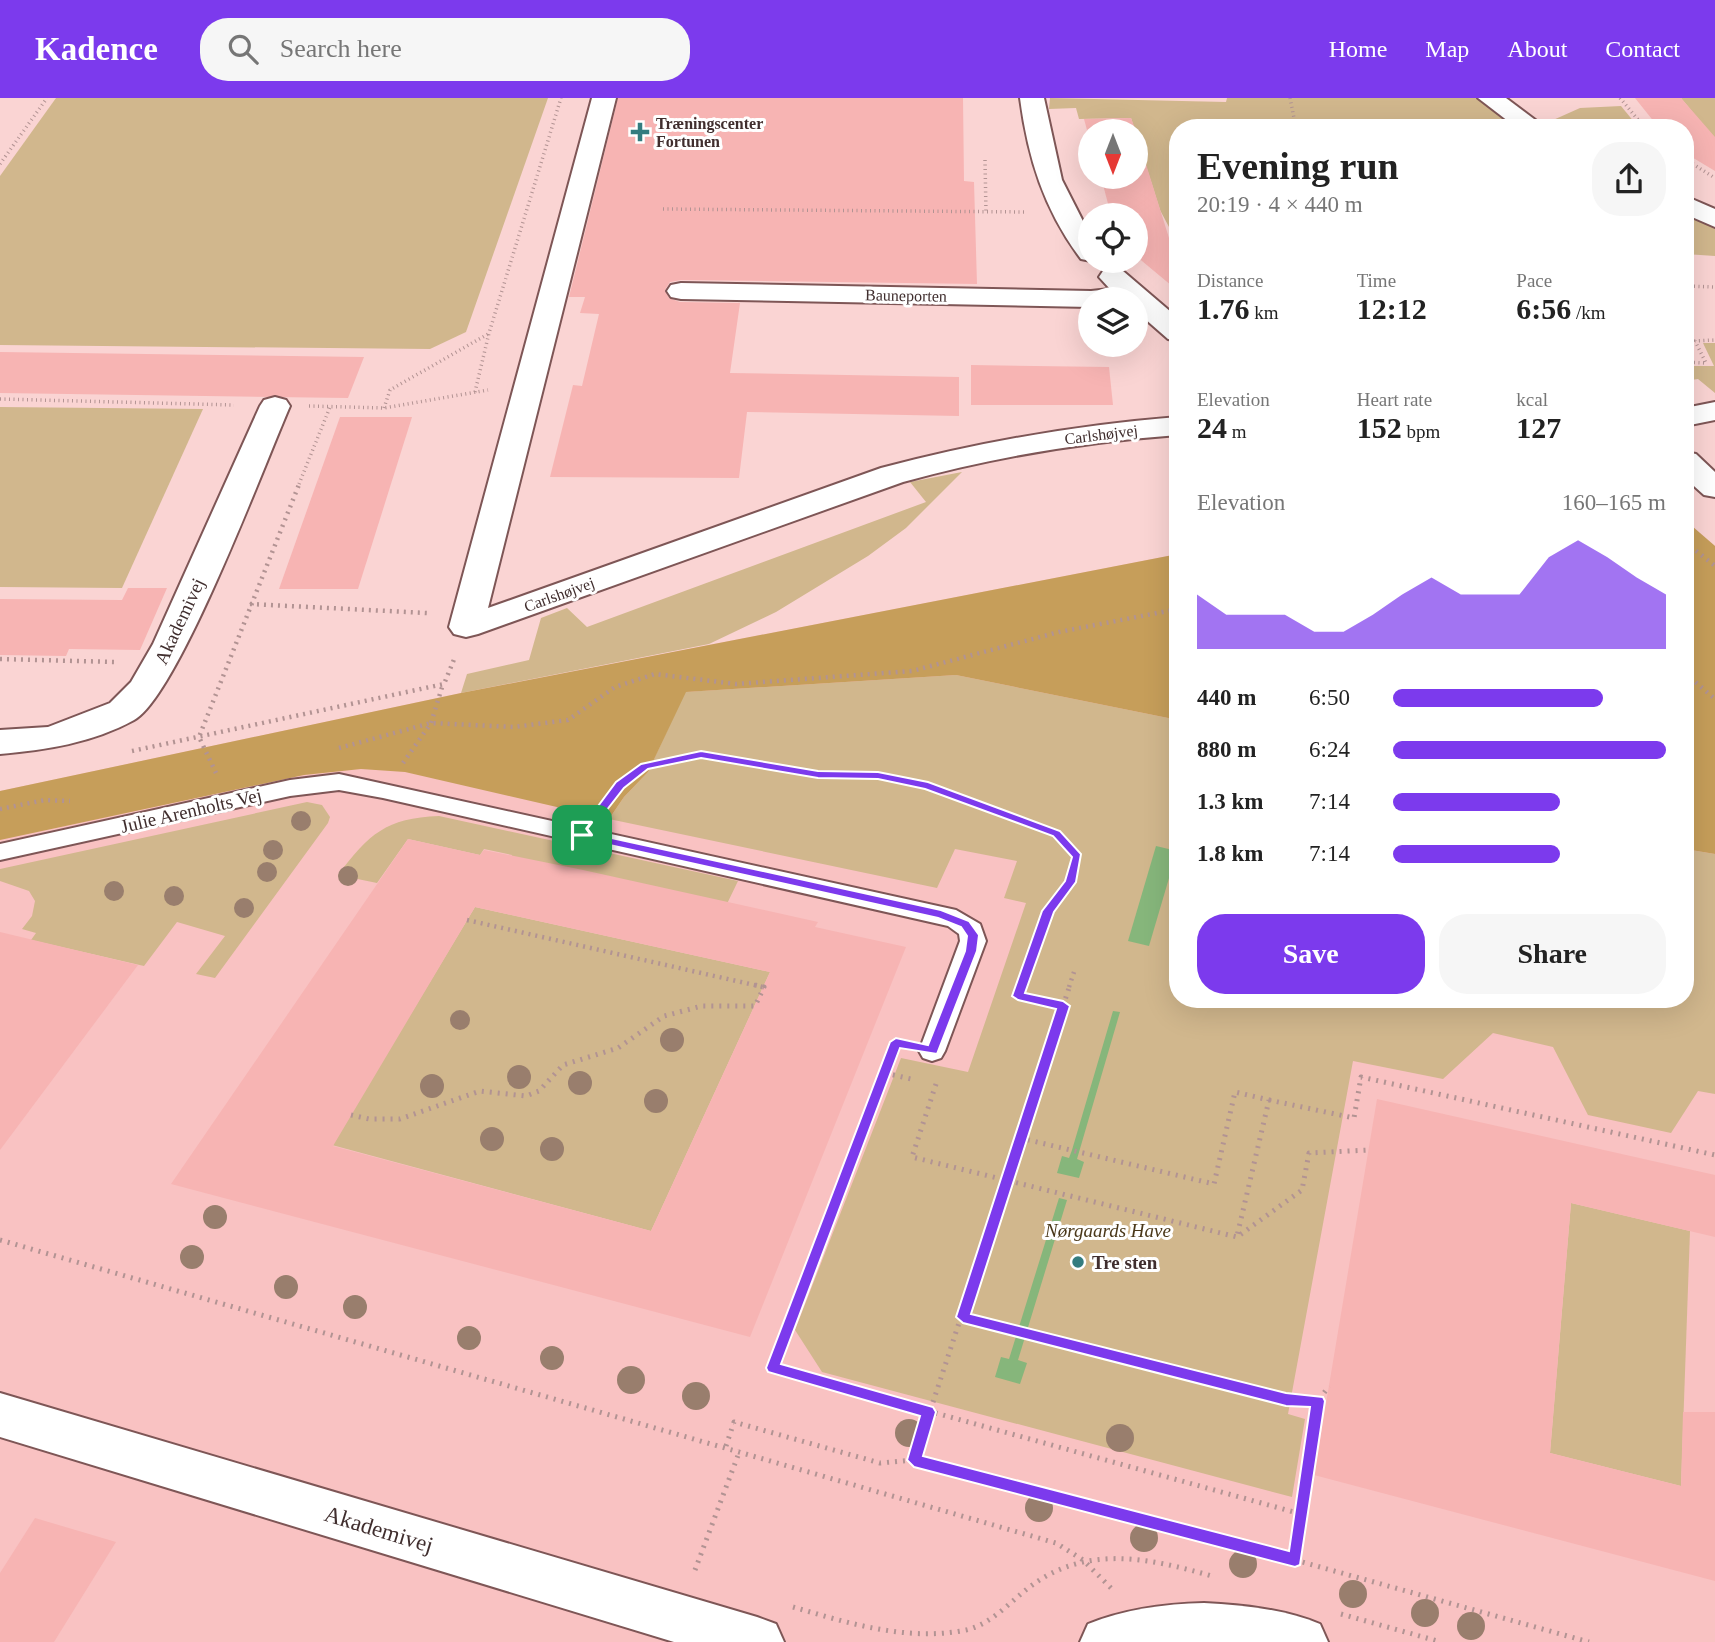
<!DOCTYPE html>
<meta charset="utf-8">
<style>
:root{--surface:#fff;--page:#f6f6f6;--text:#222;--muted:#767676;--accent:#7c3aed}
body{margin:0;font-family:"Times New Roman",serif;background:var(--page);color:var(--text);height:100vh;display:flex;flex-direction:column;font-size:26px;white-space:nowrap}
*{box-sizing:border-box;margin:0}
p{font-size:23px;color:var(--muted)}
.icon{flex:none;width:38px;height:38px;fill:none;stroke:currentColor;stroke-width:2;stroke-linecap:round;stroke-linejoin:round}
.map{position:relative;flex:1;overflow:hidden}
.drawer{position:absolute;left:1169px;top:21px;width:525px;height:889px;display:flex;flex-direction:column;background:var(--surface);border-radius:28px;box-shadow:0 7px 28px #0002}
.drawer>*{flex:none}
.needle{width:46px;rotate:180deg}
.tools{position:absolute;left:1078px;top:21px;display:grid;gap:14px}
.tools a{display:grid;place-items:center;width:70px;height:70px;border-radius:50%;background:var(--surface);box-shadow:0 7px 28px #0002;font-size:35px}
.pin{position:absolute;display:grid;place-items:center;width:60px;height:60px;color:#fff;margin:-30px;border-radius:14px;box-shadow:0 4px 10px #0006}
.round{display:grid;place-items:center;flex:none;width:74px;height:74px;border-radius:28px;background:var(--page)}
.headline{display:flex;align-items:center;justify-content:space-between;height:119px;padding:0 28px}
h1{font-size:38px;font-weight:600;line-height:52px}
.figures{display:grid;grid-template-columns:repeat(3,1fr);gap:10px;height:119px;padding:7px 28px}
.figures div{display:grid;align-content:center}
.figures b{font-size:30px;font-weight:600}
.figures small{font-size:19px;font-weight:400}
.figures p{font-size:19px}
.chart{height:196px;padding:14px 28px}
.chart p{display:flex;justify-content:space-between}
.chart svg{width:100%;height:126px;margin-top:7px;fill:var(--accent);opacity:.7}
.button{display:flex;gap:14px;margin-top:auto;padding:14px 28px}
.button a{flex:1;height:80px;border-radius:28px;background:var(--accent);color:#fff;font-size:28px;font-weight:600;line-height:80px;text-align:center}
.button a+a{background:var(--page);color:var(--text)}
ul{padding:0 28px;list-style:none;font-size:23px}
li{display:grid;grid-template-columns:112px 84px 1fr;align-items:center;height:52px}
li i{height:18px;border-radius:9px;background:var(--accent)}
header{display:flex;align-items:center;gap:42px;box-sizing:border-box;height:98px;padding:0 35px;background:var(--accent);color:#fff}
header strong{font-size:33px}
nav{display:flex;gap:38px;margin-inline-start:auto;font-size:24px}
.search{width:490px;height:63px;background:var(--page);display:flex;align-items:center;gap:18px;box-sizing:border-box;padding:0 24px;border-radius:28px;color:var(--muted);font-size:26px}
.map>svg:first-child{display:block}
.built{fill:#f9c2c2}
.green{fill:#d1b78d}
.forest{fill:#c69e5a}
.water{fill:#86b67b}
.building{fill:#f7b4b3;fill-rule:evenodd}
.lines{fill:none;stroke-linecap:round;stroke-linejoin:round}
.lane-casing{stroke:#7e5656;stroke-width:4}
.street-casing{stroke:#7e5656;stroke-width:4}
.path-far2{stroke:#b29393;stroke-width:3.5;stroke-dasharray:1 3.5;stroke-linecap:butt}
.path-far1{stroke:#b29393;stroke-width:4.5;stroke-dasharray:2 5;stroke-linecap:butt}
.path{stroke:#b29393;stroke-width:5;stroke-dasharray:2 6;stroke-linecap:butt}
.lane{fill:#fff;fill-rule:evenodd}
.street{fill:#fff;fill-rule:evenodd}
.tree{fill:#997e6d}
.route{fill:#7c3aed;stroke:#fff;stroke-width:2;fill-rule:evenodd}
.poi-dot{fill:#337c7f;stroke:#fff;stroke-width:2.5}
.labels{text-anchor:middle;stroke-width:6;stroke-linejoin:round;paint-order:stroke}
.far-poi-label{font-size:16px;font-weight:bold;fill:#402e2e;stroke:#fff;text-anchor:start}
.far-street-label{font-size:16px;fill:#402e2e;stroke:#fff}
.street-label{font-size:19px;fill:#402e2e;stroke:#fff}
.park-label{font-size:19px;font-style:italic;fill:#4a381a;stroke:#fff}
.poi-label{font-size:19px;font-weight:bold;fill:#402e2e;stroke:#fff;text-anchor:start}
.near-street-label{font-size:23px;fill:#402e2e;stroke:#fff}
</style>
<header>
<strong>Kadence</strong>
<div class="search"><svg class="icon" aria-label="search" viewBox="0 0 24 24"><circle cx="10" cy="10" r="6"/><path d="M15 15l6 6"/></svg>Search here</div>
<nav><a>Home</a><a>Map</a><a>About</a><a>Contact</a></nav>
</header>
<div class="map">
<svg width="1715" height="1544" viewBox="0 0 1715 1544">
<rect width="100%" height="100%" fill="#fad4d3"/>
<polygon class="built" points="1685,422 1715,448 1715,1544 0,1544 0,693 461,595 1178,456 1178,901 1685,901"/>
<g class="green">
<polygon points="56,0 548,0 466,234 430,251 0,247 0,78"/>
<polygon points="1050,0 1226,4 1227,0 1478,0 1519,30 1178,30 1178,146 1160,112 1131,20 1079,21 1076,10 1049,11"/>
<polygon points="1681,0 1715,0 1715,45 1707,53 1685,59 1685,30 1650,30 1646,25 1700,23"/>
<polygon points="1621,8 1639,30 1546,30 1542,27 1580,10"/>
<polygon points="1685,116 1715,128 1715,158 1685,156"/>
<polygon points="1703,245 1715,245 1715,295 1698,281 1685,283 1685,268 1714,268"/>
<polygon points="0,309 203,311 122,490 0,489"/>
<polygon points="962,374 906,430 868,458 776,514 709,546 461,595 467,576 529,562 541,520 567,510 587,529 926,404 910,384"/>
<polygon points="956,577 1178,622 1178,901 1685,901 1685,751 1715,756 1715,996 1698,993 1671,1035 1588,1017 1553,949 1493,935 1443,981 1353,963 1288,1316 1305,1321 1292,1399 822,1274 795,1232 901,960 968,974 1026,805 1004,800 1017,763 955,751 937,790 609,721 624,699 648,674 685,594"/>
<polygon points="307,704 322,707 330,719 328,725 215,880 196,876 225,838 177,824 144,868 31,842 36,835 22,831 32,818 35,803 29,793 0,783 0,771"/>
<path d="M439 718 738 783 725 810 509 763 512 757 484 751 480 757 408 741 377 785 338 777C369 736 386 720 439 718Z"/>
<polygon points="475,809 770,874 651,1133 332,1047"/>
<polygon points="1571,1105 1690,1133 1681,1388 1550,1355"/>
</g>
<g class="forest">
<polygon points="1685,422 1715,448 1715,756 1685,751"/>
<polygon points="1178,456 1178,622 956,577 686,594 648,674 624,699 609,721 405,674 361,671 304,677 0,742 0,693 461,595"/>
</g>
<g class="water">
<polygon points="1156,748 1177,753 1149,848 1128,843"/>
<polygon points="1113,913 1120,914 1077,1061 1084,1064 1079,1080 1057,1075 1062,1058 1069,1060 1072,1052"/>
<polygon points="1059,1100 1067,1102 1018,1262 1027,1265 1020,1286 995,1279 1001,1259 1009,1261"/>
</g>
<g class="building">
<polygon points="618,0 963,0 964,83 974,84 977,186 681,182 670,184 665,192 669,200 680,204 740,205 730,275 959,279 959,318 747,314 739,380 550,379 573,287 582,288 599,216 580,215 585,199 569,199"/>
<polygon points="1635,0 1681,0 1715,39 1715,73 1685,55 1685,30 1659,30"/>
<polygon points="1131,20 1136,33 1090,33 1090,43 1084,21"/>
<polygon points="1136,34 1169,140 1178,146 1178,193 1136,158 1136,117 1111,117 1101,79 1136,79"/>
<polygon points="0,254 364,259 348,300 0,295"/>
<polygon points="971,267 1109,269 1113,307 971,307"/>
<polygon points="340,319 412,319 358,491 279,491"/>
<polygon points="128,490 167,490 140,552 69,551 66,558 0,557 0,501 122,502"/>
<path d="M408 741 480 757 484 752 583 772 818 824 815 829 906 849 750 1239 171 1086ZM475 809 770 874 651 1133 333 1048Z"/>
<polygon points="0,834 138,867 0,1052"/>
<polygon points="1377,1001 1715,1077 1715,1139 1571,1105 1550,1355 1681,1388 1683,1314 1715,1314 1715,1483 1314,1377"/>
<polygon points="35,1420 116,1444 54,1544 0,1544 0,1475"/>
</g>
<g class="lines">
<defs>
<polygon id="lane" points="339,676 956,812 980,826 986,843 945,953 941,960 932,963 923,960 919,953 960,843 959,836 948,828 383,700 339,692 290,698 0,762 0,746 290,682"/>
<g id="street">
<path d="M592 0H616L488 510 881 370C979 344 1077 327 1178 319V337C1084 344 993 359 903 384L478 536 466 539 454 536 449 529Z"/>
<path d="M1020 0H1044L1062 82 1090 137 1091 163 1081 161C1044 112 1028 60 1020 0Z"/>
<polygon points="1478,0 1506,0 1546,30 1517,30"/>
<polygon points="1685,98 1715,111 1715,129 1685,116"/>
<polygon points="1113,171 1123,173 1178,220 1178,243 1168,241 1136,213 1136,201 1090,201 1090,209 681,201 671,199 667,193 671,187 681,185 1091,193 1110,191 1099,179 1103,173"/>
<path d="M275 299 286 302 290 308C265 365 178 598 134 622 92 645 46 652 0 656V632L48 629 110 605 131 584 153 546 260 308 264 302Z"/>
<polygon points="1715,304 1715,322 1685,328 1685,310"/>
<polygon points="1685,354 1696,356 1715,374 1715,399 1704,397 1685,380"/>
<polygon points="0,1295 757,1519 776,1526 784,1544 674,1544 0,1339"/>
<path d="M1204 1505C1243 1507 1283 1511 1320 1526L1328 1544H1080L1088 1526C1126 1511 1163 1506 1204 1505Z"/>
</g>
</defs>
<use href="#lane" class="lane-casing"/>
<use href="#street" class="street-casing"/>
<g class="path-far2">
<polyline points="1290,0 1296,30"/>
<polyline points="1620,0 1645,30"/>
<polyline points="1685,61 1715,80"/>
<polyline points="985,62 986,115"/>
<polyline points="0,66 47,0"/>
<polyline points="663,111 1026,114"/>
<polyline points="1685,188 1715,189"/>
<polyline points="1685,264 1706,265 1695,243 1715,242"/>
<polyline points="475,294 489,235 561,0"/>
<polyline points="0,301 234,307"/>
<polyline points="309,308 384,310 488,292"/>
<polyline points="384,310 390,292 488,236"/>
<polyline points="299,386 330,309"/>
</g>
<g class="path-far1">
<polyline points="1685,444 1715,468"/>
<polyline points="250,506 427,515"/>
<polyline points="0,561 115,564"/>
<polyline points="1685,575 1715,601"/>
<polyline points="339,650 431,625 514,629 568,622 615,589 655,576 736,586 912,573 1059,534 1178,511"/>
<polyline points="132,653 444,586 455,559"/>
<polyline points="403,665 431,625 443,586"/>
<polyline points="216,675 199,639 300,384"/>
<polyline points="603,709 620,687 644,668 701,656 818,676 878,678 928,688 1057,735 1078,758 1070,784 1048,813 1021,889"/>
<polyline points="0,711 45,702 70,703"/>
<polyline points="467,822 763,889"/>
<polyline points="1069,889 1074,874"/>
</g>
<g class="path">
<polyline points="1063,908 1070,887"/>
<polyline points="895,949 773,1270 1301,1416 1318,1303 1329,1288"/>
<polyline points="885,975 911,981"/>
<polyline points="936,986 912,1059 1237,1139 1302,1092 1309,1055 1369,1052"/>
<polyline points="1269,1002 1354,1020 1361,979 1715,1057"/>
<polyline points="351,1017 369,1021 400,1021 480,993 526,998 539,993 563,967 618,950 664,918 702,908 755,908 764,889 755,887"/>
<polyline points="1020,1040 1214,1086 1235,994 1269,1002 1237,1138"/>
<polyline points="0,1142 1056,1445 1083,1462 1113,1492"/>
<polyline points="963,1219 1286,1302 1318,1303"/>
<polyline points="726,1348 734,1324 880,1365 914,1362 1063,908 1018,898 1022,887"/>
<polyline points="914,1362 1295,1462 1301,1416"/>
<polyline points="1295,1462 1589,1544"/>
<polyline points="695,1472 740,1352"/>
<path d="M793 1509C848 1525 908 1544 966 1532 991 1526 1008 1506 1027 1491 1085 1445 1150 1460 1215 1479"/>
<polyline points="1341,1516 1441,1544"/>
</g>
<use href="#lane" class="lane"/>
<use href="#street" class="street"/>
</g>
<g class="tree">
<circle cx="301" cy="723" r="10"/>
<circle cx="273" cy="752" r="10"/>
<circle cx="267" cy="774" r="10"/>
<circle cx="348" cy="778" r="10"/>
<circle cx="114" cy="793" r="10"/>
<circle cx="174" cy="798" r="10"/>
<circle cx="244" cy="810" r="10"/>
<circle cx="460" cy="922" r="10"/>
<circle cx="672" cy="942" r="12"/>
<circle cx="519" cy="979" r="12"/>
<circle cx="580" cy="985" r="12"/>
<circle cx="432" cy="988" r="12"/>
<circle cx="656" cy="1003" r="12"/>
<circle cx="492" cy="1041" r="12"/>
<circle cx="552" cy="1051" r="12"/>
<circle cx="215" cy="1119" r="12"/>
<circle cx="192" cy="1159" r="12"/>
<circle cx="286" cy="1189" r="12"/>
<circle cx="355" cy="1209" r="12"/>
<circle cx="469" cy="1240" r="12"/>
<circle cx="552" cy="1260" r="12"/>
<circle cx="631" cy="1282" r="14"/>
<circle cx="696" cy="1298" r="14"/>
<circle cx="909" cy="1335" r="14"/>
<circle cx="1120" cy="1340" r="14"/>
<circle cx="1039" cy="1410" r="14"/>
<circle cx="1144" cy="1440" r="14"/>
<circle cx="1243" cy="1466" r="14"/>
<circle cx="1353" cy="1496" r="14"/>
<circle cx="1425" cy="1515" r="14"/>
<circle cx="1471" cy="1528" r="14"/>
</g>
<path class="route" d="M701 653 818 673 878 674 928 684 1060 733 1081 756 1076 784 1054 814 1025 895 1063 903 1070 908 971 1216 1286 1295 1323 1299 1325 1303 1300 1467 1295 1469 914 1369 907 1362 920 1318 768 1274 766 1270 890 944 896 940 928 947 965 853 967 838 961 829 938 820 578 740V735L616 684 641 666ZM701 660 818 680 878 681 925 691 1053 738 1072 759 1065 783 1042 813 1012 898 1018 902 1056 911 956 1219 963 1225 1286 1308 1310 1309 1289 1453 923 1358 936 1314 933 1309 781 1266 900 950 937 956 977 853 979 837 969 823 941 812 589 735 624 690 648 671Z"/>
<g class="poi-dot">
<path d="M636.5 23.5h7v7h7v7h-7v7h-7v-7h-7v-7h7z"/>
<circle cx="1078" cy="1164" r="7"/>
</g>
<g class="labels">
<g class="far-poi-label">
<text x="656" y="31">Træningscenter<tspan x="656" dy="18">Fortunen</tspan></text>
</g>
<g class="far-street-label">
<text transform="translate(906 197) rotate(1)" y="6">Bauneporten</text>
<text transform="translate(1101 336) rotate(-7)" y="6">Carlshøjvej</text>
<text transform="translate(559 496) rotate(-20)" y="6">Carlshøjvej</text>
</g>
<g class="street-label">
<text transform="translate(179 523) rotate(-65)" y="7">Akademivej</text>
<text transform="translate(191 712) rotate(-13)" y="7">Julie Arenholts Vej</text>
</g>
<g class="park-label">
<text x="1108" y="1139">Nørgaards Have</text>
</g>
<g class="poi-label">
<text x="1092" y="1171">Tre sten</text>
</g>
<g class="near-street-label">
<text transform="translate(379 1431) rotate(17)" y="8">Akademivej</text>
</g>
</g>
</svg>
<div class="tools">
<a><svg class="needle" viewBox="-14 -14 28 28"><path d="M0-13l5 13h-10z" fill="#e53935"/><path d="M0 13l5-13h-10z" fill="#767676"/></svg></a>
<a><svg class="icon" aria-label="locate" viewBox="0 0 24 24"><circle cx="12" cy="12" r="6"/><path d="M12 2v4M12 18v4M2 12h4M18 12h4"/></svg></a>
<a><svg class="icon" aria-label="layers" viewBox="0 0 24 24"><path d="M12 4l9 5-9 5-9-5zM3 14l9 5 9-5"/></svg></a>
</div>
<div class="pin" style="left:582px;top:737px;background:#1e9e55"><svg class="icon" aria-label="arrive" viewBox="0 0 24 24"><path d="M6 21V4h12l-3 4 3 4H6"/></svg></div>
<section class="drawer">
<div class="headline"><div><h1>Evening run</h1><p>20:19 · 4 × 440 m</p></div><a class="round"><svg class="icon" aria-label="share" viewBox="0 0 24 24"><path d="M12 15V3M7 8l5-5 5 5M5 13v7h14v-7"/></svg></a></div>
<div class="figures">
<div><p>Distance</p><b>1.76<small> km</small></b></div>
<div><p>Time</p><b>12:12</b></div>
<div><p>Pace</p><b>6:56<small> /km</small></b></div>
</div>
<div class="figures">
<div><p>Elevation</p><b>24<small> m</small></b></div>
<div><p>Heart rate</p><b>152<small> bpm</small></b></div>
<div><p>kcal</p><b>127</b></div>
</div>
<div class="chart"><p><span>Elevation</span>160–165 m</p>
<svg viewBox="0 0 160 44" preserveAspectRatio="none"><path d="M0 44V25L10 32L20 32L30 32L40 38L50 38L60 32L70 25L80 19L90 25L100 25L110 25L120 12L130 6L140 12L150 19L160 25V44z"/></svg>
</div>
<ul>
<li><b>440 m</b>6:50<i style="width:77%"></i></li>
<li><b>880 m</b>6:24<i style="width:100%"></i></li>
<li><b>1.3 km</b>7:14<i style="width:61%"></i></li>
<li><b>1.8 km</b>7:14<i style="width:61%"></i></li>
</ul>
<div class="button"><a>Save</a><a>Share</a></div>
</section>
</div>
